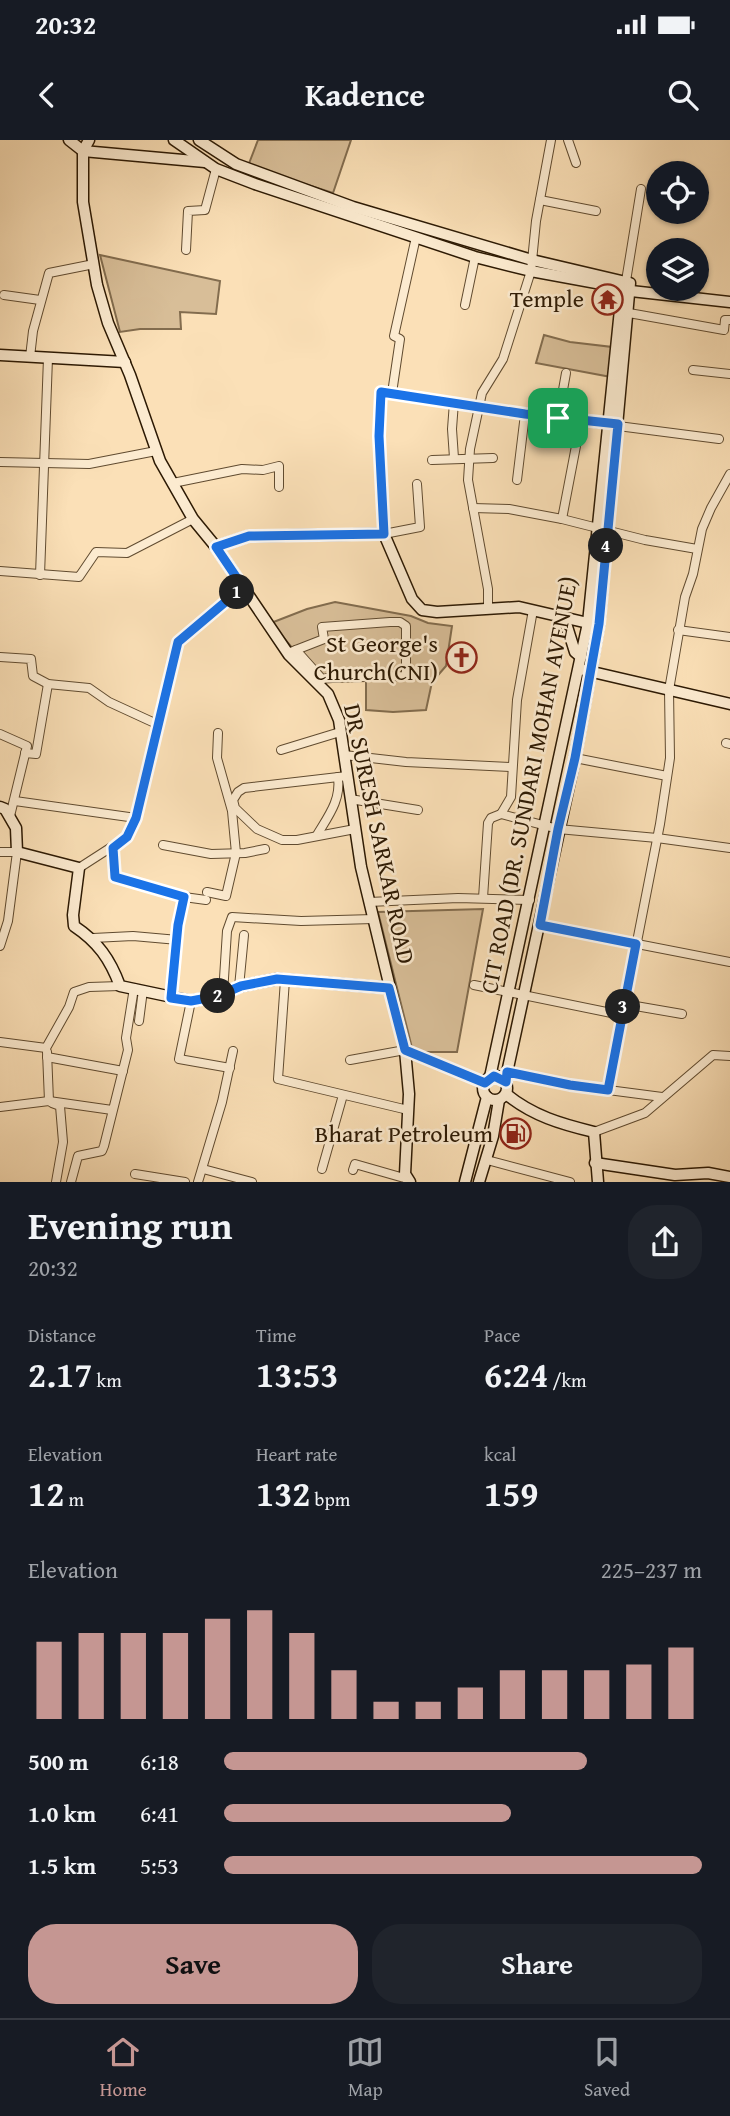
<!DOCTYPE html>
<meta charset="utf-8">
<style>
:root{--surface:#171b24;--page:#20242c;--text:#f1f3f6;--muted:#9ea1a6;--line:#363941;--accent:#c59692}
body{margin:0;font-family:"Gentium Book Plus",serif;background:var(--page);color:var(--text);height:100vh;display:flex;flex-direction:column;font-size:26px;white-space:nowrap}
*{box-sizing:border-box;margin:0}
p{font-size:23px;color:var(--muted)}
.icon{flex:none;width:38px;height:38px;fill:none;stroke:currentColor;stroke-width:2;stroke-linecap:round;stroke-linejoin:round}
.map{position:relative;height:1042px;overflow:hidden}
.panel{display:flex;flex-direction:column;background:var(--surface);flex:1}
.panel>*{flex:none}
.controls{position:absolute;left:646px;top:21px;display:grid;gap:14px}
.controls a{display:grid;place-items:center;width:63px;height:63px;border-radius:50%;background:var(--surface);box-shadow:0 2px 5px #0004;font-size:35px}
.pin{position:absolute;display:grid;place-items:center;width:60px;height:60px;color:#fff;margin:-30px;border-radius:14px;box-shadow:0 4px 10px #0006}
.km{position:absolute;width:35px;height:35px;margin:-18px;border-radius:50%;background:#222;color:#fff;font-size:19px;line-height:35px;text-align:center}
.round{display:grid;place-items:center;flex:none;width:74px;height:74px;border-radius:28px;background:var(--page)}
.overview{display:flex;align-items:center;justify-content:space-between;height:119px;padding:0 28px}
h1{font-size:38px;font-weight:600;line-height:52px}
.figures{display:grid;grid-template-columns:repeat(3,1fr);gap:10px;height:119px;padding:7px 28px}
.figures div{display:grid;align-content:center}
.figures b{font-size:35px;font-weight:600}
.figures small{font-size:19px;font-weight:400}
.figures p{font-size:19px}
.chart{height:196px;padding:14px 28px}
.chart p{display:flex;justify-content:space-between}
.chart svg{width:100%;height:126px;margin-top:7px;stroke:var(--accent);stroke-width:6}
.button{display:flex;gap:14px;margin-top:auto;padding:14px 28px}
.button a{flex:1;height:80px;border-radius:28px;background:var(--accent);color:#111;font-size:28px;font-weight:600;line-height:80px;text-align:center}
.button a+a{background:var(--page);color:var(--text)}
ul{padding:0 28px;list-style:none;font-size:23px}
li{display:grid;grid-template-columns:112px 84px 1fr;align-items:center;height:52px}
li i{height:18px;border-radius:9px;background:var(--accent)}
.status{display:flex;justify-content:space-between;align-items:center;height:49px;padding:0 35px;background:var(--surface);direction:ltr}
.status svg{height:19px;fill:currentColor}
header{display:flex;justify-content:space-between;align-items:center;height:91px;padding:0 28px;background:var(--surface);font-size:32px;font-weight:600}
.tab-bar{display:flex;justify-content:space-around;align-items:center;height:98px;border-top:2px solid var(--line);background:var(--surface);font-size:19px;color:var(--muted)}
.tab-bar a{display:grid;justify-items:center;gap:4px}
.tab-bar .on{color:var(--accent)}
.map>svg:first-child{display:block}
.green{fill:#d8be98;stroke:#826c4e;stroke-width:2}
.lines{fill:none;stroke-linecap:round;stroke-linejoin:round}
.street-casing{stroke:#604b30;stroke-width:10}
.secondary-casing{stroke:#2c1903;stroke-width:13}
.street{stroke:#fcebd0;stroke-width:8}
.secondary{stroke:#fcebd0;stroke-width:10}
.route-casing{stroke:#fff;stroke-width:14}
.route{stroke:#1a73e8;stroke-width:9}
.labels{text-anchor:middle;stroke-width:5;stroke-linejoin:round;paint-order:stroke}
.poi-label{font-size:24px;fill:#2c1903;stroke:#fcebd0;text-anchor:end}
.street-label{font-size:24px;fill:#2c1903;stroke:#fcebd0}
</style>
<div class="status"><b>20:32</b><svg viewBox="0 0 49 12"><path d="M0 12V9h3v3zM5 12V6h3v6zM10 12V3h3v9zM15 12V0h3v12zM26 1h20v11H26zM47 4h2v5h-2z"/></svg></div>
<header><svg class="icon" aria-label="back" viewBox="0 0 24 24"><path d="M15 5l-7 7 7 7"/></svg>Kadence<svg class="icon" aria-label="search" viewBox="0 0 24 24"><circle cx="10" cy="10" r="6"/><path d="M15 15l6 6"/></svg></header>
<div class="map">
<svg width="730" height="1042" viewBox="0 0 730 1042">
<rect width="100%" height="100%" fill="#fbe0b7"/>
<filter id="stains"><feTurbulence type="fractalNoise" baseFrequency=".00286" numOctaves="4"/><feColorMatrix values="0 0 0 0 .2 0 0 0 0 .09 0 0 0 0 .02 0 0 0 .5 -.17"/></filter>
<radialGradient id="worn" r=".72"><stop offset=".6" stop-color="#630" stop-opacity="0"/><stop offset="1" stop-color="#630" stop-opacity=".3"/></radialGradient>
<g class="green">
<polygon points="258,0 351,0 333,53 248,26"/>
<polygon points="100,115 220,141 216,174 180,172 181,189 140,189 120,192"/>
<polygon points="544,195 570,202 612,207 611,237 536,223"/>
<polygon points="335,462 411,476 428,483 452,486 446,526 432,542 426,570 393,572 366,570 366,539 322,543 271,483 307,469"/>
<polygon points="483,769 457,912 413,912 378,772"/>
</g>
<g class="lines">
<defs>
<g id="street">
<polyline points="568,0 576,23"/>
<polyline points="540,60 596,71"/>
<polyline points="186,110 188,71 205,70 216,29"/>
<polyline points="626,141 641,49"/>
<polyline points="4,155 40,160"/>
<polyline points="465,165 475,117"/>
<polyline points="629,173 724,190 725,180 730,180"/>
<polyline points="30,217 33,191 49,133 94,124"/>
<polyline points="693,230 730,234"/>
<polyline points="392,253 400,199 394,196 416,97"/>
<polyline points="454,262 452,289 454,318"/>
<polyline points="558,278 566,233"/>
<polyline points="432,320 493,318"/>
<polyline points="0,322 89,324 156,311"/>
<polyline points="517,340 525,274"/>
<polyline points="173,343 242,329 263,330 279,326 279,347"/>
<polyline points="417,344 420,387 384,394 379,296 381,252 525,274 719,299"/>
<polyline points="473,368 509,369 562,379 645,400 697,409"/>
<polyline points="562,379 576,306"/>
<polyline points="0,431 79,437 96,412 127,413 193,379"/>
<polyline points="40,435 48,218"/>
<polyline points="488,468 488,449 468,340 470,309 482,253 503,219 531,131 536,81 551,0"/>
<polyline points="533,470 517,560 511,657 501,674 558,689 657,698 730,708"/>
<polyline points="678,490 730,497"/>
<polyline points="296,510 322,539"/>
<polyline points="288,513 324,499 322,487 390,482 400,482 406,486 406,536 327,538 315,541"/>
<polyline points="0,517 31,519 33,536 48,544 89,548 109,562 159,585"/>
<polyline points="0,594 27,606 10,676"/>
<polyline points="726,603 730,604"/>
<polyline points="281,610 340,592"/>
<polyline points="25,613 36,614 48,544"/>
<polyline points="344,615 406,622 511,627"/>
<polyline points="575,618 667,636"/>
<polyline points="347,636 244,648 238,652 233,660 235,668 257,689 282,700 297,700 355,689"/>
<polyline points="350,659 418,670"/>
<polyline points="15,661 136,678"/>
<path d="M317 695C329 675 341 660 338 637"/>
<polyline points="163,705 211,714 245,713 265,709"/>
<polyline points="113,708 115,737 184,757 206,760"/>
<polyline points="0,712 17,712 8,781 0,806"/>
<polyline points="79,728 127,697 136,678 178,502 243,448"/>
<polyline points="207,752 226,756 236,713 232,671 217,618 218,593"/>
<polyline points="483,758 488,683 491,678 501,674"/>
<polyline points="369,762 458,758 530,760"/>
<polyline points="540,785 730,822"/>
<polyline points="93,798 133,796 178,800"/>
<polyline points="285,840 278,939 408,970"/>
<polyline points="474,845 621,875"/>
<polyline points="239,847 244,795"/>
<polyline points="223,854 227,791 232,777 301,781 374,779"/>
<polyline points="171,858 178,784 184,757"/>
<polyline points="191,861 179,919 230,928"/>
<polyline points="624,864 682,874"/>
<polyline points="139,881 143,850"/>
<polyline points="0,902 46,908"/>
<polyline points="46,908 69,867 74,852 89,847 120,846"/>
<polyline points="47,912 49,961"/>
<polyline points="47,917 123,931"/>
<polyline points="350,920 405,910 485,943"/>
<polyline points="507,932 570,945 662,957"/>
<polyline points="608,950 660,684 670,618 669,550 685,457 693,434 702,389 711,368 730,334"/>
<polyline points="52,963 60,966 63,1002 56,1042"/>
<polyline points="0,967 49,961 112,970"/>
<polyline points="594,992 645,973 713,915 730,916"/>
<polyline points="487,1020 570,1042"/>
<polyline points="203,1029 252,1042"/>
<polyline points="322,1029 343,955"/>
<polyline points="353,1030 355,1024 404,1038 405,1034"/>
<polyline points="135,1034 185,1042"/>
<polyline points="71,1042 78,1016 102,1011 104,1006 128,910 126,898 134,848"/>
<polyline points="198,1042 222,962 233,911"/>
</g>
<g id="secondary">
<polyline points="69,0 83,11 205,22"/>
<polyline points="89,0 83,11 83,62 97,145 108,183 130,235 160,321 193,379 216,407 289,515 328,554 339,580 361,727 405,910 409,954 405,1034 410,1042"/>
<polyline points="174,0 216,29 255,44 475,117 531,131 618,147 622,150 730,162"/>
<polyline points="199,0 236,24 353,67 532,120 630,143 599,484 575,618 505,942"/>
<polyline points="0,215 125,222"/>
<polyline points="216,407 249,396 384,394 412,459 422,470 437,472 519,467 588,483"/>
<polyline points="564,477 575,512 581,517"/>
<polyline points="584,530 730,564"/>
<path d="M0 667 5 669 16 688 17 712 79 728 73 775 74 786C98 802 110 819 120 846L191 861 218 856 241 846 277 839 389 848"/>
<circle cx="495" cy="948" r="12"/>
<polyline points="490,937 588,483 622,150"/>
<path d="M506 954C533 976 561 984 594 992L598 1042"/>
<polyline points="595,1023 675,1035 708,1033 730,1037"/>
<polyline points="465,1042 487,957"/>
<polyline points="479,1042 493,996 499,960"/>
</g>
</defs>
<use href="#street" class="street-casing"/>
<use href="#secondary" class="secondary-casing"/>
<use href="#street" class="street"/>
<use href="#secondary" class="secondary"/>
</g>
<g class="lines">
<defs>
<polygon id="route" points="381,252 525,274 618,284 599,484 575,618 558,689 540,785 636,804 608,950 570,945 507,932 506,942 494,936 485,943 405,910 389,848 277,839 241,846 218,856 191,861 171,858 178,785 184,757 115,737 113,708 127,697 136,678 178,502 243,447 216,407 249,396 384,394 379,296"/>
</defs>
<use href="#route" class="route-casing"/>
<use href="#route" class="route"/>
</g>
<defs>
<symbol id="temple-ring" viewBox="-11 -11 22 22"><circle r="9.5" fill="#fcebd0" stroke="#8f2418" stroke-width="1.5"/><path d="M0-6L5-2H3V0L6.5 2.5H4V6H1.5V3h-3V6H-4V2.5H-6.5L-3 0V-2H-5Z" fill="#8f2418"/></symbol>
<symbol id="church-ring" viewBox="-11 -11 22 22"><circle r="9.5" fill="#fcebd0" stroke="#8f2418" stroke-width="1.5"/><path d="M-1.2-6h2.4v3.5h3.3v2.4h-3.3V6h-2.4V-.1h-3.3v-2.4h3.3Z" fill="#8f2418"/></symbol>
<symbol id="fuel-ring" viewBox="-11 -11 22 22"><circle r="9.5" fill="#fcebd0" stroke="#8f2418" stroke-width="1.5"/><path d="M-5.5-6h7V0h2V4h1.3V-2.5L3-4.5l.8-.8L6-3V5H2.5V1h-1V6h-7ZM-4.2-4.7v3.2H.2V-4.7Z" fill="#8f2418"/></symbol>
</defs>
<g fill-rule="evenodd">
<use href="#temple-ring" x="590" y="142" width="35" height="35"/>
<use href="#church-ring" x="444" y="500" width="35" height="35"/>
<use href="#fuel-ring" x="498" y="976" width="35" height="35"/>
</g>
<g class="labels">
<g class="poi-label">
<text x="584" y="167">Temple</text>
<text x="438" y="512">St George's<tspan x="438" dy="28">Church(CNI)</tspan></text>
<text x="493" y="1002">Bharat Petroleum</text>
</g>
<g class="street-label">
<text transform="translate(529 645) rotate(-79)" y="8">CIT ROAD (DR. SUNDARI MOHAN AVENUE)</text>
<text transform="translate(379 694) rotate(78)" y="8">DR SURESH SARKAR ROAD</text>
</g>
</g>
<rect width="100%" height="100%" filter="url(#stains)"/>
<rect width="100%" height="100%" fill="url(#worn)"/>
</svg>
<div class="controls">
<a><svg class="icon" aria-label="locate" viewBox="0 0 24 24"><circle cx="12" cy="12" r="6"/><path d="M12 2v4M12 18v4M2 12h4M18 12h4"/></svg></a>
<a><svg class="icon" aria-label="layers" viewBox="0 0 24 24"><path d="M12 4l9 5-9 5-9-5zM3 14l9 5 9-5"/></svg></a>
</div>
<div class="pin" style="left:558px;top:278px;background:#1e9e55"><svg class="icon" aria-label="arrive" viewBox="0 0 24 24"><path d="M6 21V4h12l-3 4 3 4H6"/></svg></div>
<b class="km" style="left:237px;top:452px">1</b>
<b class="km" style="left:218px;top:856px">2</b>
<b class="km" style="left:623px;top:867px">3</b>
<b class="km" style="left:606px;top:406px">4</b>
</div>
<section class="panel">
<div class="overview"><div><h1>Evening run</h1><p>20:32</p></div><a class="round"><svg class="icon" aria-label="share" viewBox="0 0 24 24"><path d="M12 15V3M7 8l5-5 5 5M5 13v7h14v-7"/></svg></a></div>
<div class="figures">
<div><p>Distance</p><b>2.17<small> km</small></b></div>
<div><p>Time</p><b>13:53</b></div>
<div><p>Pace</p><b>6:24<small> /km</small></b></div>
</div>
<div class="figures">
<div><p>Elevation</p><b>12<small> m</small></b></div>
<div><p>Heart rate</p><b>132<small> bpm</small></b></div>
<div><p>kcal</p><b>159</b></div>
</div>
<div class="chart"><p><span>Elevation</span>225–237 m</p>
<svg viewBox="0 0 160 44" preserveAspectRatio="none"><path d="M5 44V17M15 44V14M25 44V14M35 44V14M45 44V9M55 44V6M65 44V14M75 44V27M85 44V38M95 44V38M105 44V33M115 44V27M125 44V27M135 44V27M145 44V25M155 44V19"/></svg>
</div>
<ul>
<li><b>500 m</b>6:18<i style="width:76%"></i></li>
<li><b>1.0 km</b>6:41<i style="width:60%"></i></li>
<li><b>1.5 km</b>5:53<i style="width:100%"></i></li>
</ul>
<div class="button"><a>Save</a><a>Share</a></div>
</section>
<nav class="tab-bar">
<a class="on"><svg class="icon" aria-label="home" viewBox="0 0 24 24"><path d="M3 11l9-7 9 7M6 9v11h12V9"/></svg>Home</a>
<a><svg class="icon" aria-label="map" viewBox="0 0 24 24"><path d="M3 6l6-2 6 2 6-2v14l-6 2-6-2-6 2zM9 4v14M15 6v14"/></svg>Map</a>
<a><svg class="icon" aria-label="saved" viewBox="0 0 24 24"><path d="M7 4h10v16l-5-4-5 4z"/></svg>Saved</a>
</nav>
